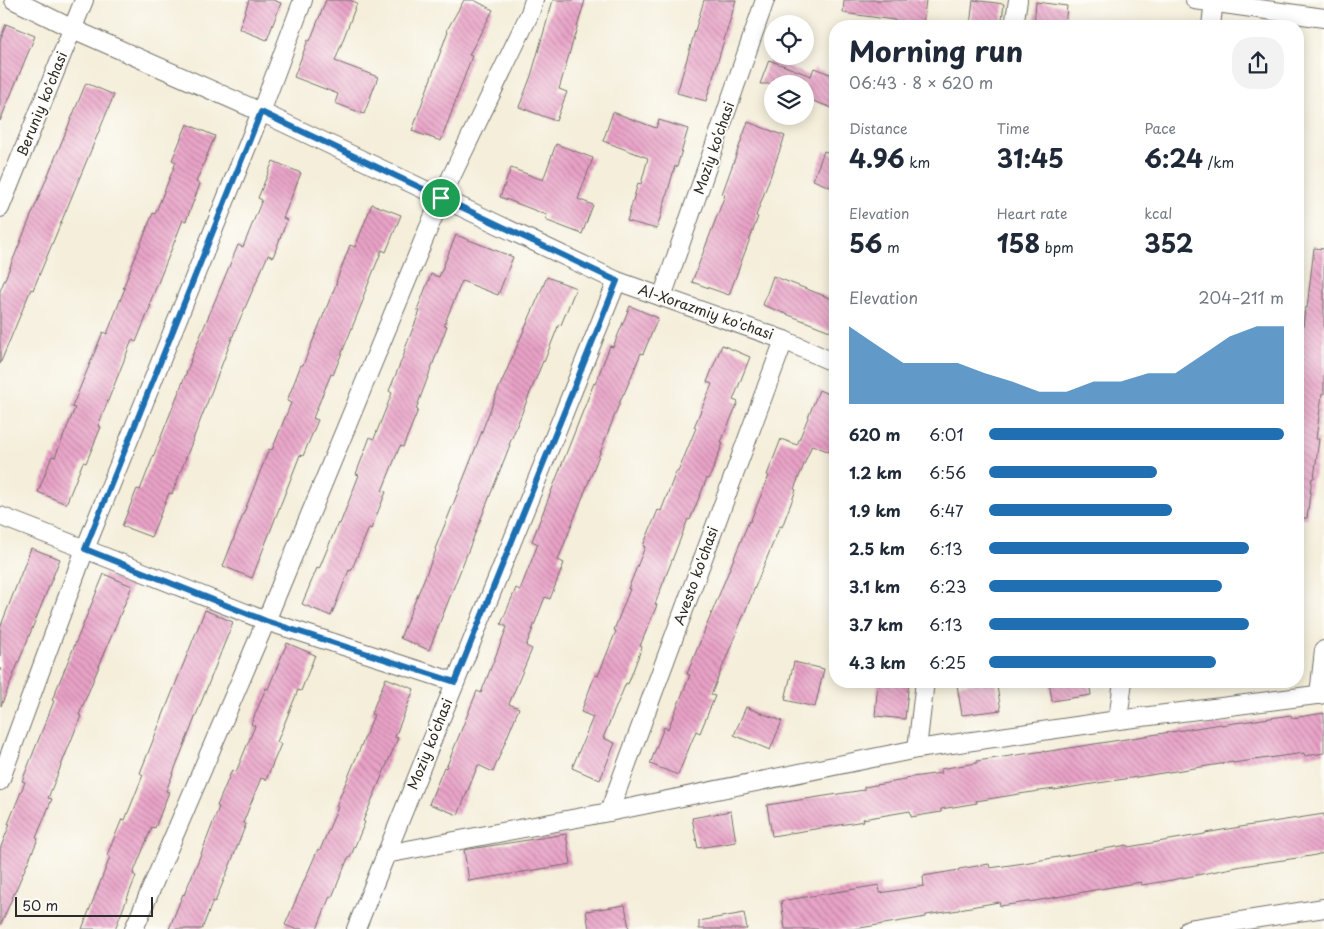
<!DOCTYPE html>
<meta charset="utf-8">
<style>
:root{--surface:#fff;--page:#f2f2f3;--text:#1f2937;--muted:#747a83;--accent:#1f6fb2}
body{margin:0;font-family:"Playpen Sans",sans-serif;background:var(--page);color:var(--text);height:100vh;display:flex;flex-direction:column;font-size:19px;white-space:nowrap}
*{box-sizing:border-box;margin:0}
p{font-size:16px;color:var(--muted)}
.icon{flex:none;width:28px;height:28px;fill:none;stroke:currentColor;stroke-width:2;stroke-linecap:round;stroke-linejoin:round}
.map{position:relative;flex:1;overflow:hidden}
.details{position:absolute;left:829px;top:20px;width:475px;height:668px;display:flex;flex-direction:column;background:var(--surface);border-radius:20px;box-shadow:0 2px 12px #0003}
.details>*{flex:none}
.fabs{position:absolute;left:764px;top:15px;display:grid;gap:10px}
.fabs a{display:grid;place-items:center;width:50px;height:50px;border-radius:50%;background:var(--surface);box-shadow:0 2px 12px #0003;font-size:25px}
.scale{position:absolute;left:15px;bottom:12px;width:138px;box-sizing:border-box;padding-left:5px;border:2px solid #2b2b2b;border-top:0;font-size:14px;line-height:18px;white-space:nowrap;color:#2b2b2b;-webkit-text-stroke:4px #fdfcf7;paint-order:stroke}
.pin{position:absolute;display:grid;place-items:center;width:42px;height:42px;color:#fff;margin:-21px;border:2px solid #fff;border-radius:50%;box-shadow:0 1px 5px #0007}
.round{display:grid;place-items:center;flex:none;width:52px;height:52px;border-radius:20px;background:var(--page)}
.head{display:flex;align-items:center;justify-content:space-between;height:85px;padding:0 20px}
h1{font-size:28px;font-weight:700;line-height:38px}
.metrics{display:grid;grid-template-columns:repeat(3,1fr);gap:8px;height:85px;padding:5px 20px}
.metrics div{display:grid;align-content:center}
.metrics b{font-size:25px;font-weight:700}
.metrics small{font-size:14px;font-weight:400}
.metrics p{font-size:14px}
.chart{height:140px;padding:10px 20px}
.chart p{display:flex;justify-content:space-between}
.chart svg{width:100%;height:90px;margin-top:5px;fill:var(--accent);opacity:.7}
ul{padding:0 20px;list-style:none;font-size:16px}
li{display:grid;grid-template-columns:80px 60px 1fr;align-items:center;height:38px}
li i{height:12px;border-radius:6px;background:var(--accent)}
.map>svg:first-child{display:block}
.building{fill:url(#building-back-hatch)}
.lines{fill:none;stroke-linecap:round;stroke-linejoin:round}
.minor-casing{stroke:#716f68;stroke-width:20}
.minor{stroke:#fff;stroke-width:18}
.route-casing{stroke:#fff;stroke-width:10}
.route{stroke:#1f6fb2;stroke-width:6}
.labels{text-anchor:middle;stroke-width:4;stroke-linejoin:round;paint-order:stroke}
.street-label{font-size:14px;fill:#2b2b2b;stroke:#fdfcf7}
</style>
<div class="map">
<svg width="1324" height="929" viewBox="0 0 1324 929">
<defs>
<pattern id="building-back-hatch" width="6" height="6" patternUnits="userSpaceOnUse" patternTransform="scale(1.25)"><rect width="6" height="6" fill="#e9a2c7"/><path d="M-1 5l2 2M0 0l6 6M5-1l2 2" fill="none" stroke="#bd84a2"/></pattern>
</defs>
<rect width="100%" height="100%" fill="#fdfcf7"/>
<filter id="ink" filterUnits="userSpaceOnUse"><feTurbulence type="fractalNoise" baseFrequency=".02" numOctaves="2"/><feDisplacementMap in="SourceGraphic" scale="10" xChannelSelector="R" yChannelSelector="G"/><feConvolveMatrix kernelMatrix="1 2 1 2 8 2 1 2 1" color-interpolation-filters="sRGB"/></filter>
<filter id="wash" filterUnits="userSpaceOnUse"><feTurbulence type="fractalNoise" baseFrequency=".0096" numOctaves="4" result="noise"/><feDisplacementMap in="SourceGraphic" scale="20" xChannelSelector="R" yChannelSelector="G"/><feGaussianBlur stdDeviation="1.12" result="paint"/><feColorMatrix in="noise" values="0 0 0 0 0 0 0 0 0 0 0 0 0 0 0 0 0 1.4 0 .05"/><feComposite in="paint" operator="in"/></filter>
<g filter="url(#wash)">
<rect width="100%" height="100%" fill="#f4eeda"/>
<g id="blocks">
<g class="building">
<polygon points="249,0 273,0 281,3 267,40 239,29"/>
<polygon points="326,0 349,0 357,3 335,61 378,77 364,114 335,103 338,94 294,77 308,40 310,41"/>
<polygon points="464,0 474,0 493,10 469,55 472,56 441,141 412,131 448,31 447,30"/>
<polygon points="553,0 585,0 559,89 567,92 556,121 519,107 531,76"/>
<polygon points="704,0 736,0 706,101 677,93"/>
<polygon points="844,0 926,0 923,24 843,13"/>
<polygon points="973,0 1004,4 1001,26 970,26"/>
<polygon points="1036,2 1067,6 1065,26 1034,26"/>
<polygon points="6,24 35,36 0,121 0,40"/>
<polygon points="769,60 811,76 814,68 835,76 835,109 805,98 805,84 760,84"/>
<polygon points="86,83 114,95 33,290 31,289 0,364 0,291"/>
<polygon points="613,112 656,128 659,120 688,129 677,167 675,166 657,229 627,221 638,183 641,184 648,158 603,141"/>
<polygon points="748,122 785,136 756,216 758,217 729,295 692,282 725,195 722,194"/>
<polygon points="187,124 215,136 196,182 200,184 186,221 183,220 166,263 149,305 151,305 136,342 132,340 98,426 101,427 86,463 83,462 66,504 38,492 52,456 55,457 75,408 72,407 103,332 107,334 125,288 123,288 153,213 155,214 176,162 172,160"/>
<polygon points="556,144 593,158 578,199 593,205 582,234 545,220 547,215 500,197 511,168 543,180"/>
<polygon points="824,151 835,155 835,189 813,180"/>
<polygon points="273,161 301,173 283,218 287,220 273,257 268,255 234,333 172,494 169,493 151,537 122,526 137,489 140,490 191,361 190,361 238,245 243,247 262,200 258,198"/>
<polygon points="372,204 401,215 386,252 382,250 363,297 364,298 333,375 331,374 313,418 318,420 303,456 300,455 252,578 223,566 269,449 272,450 291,403 287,401 301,365 303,365 337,282 336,282 350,245 355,247"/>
<polygon points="456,235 513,257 498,295 462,281 444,325 447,326 416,409 418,410 403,447 400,446 382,491 386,492 371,529 369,528 351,571 349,570 331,616 302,604 317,568 319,569 338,523 340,524 359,475 356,474 370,437 374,439 392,393 389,391 405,352 404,351 420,311 417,310 431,274 439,277"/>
<polygon points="1314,248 1324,249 1324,394 1322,394 1316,439 1319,439 1314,478 1312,478 1307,518 1298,518 1298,375 1305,308 1307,308"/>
<polygon points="773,276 835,300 835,333 763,305"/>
<polygon points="547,277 576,288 561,325 559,324 544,362 543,361 509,445 510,445 429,650 400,638 436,550 435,549 467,470 496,395"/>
<polygon points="630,306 658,318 643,354 641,353 624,394 623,394 558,560 564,563 550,599 545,597 526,646 532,649 509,704 519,708 493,772 478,765 458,815 429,804 444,767 446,768 477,691 481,693 507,627 501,624 516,588 520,590 538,544 532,541 547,502 594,383 595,384 610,346 613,347"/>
<polygon points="722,345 750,357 733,400 738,402 721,442 723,443 709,479 707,478 690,520 688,519 655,604 657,605 640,646 642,647 628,684 626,683 603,738 615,743 600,780 572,768 593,717 581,712 595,675 598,676 616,631 614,630 630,589 628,589 645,547 643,546 658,510 661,511 676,472 678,472 696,428 694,427 712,384 707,382"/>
<polygon points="819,390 835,397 835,454 812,445 794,489 796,490 782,527 780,526 711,695 715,696 700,733 696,731 678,775 650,764 664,727 668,729 690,675 687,674 749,521 750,522 769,476 767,475 781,439 797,445"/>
<polygon points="31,548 60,559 1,706 0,628"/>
<polygon points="104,574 132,586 95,676 79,715 81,716 48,798 52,799 36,838 38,839 0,926 0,849 10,824 8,824 25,782 22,781 54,701 52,700"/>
<polygon points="205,610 233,622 166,791 169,792 155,828 152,827 133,874 136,876 115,929 82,929 110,857 107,855 122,819 125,820 143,775 140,773"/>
<polygon points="287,643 315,655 301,691 298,690 277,742 281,744 266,780 261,778 243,823 246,824 230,865 215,902 213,901 202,929 169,929 183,894 184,895 203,849 219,807 217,806 232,770 236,772 255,726 251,724 266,688 268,689"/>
<polygon points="794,662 824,669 815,707 785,700"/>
<polygon points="386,678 414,689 395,737 398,738 363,821 365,822 350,858 348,858 332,897 330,896 317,929 295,929 285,925 318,849 320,850 338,807 336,806 374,715 371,714"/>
<polygon points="878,681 909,681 905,719 875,716"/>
<polygon points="982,681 996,681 1001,710 962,715 957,685"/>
<polygon points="1049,681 1089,681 1091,695 1052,701"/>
<polygon points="746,707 782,721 770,750 734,735"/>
<polygon points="1324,713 1324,753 1305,756 1304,753 1233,763 1233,762 1054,790 1054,789 1019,794 976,801 977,803 941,809 941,812 911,817 910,811 863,819 864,821 772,836 767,805 864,790 864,787 905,780 905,778 941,773 940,769 977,763 977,761 1044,751 1044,752 1221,724 1221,725 1291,715 1292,718"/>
<polygon points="731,811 736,842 698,848 692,818"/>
<polygon points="1324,814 1324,853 1311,856 1242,866 1172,880 1142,885 1141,882 1100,889 1035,901 1000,906 999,902 959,909 959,910 926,915 926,917 854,929 785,929 781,901 879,885 880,893 924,886 923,876 959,870 959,869 989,864 990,868 1024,863 1127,845 1128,847 1205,834 1205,833 1240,827"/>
<polygon points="566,834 571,864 469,881 464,850"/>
<polygon points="625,905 629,929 589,929 586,911"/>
<polygon points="744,913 747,929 699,929 699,921"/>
</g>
</g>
</g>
<g filter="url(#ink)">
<use href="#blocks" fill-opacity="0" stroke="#716f68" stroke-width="1"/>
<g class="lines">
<defs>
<g id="minor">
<polyline points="14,0 73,29 261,112 617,281 784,340 835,363"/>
<polyline points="1195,0 1324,18"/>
<polyline points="1014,26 1018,0"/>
<polyline points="1211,26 1214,0"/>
<polyline points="0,208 84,0"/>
<polyline points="662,297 765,0"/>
<polyline points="0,516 85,549 266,621 455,682"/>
<polyline points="1319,695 1324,650"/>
<polyline points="1118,720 1123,681"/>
<polyline points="917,749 925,681"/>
<polyline points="0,781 85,549 261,112 303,0"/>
<polyline points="609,812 784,340"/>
<polyline points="386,854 609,812 917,749 1118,720 1324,694"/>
<polyline points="134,929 266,621 441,198 530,13 534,0"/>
<polyline points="356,929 617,281"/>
<polyline points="1189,929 1324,908"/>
</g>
</defs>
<use href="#minor" class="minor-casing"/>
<use href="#minor" class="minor"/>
</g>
</g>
<g class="lines" filter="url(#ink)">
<defs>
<polygon id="route" points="261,112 617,281 455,682 266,621 85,549"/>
</defs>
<use href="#route" class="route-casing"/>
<use href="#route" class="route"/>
</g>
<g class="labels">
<g class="street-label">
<text transform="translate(42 104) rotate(-68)" y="5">Beruniy ko'chasi</text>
<text transform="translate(714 148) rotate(-71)" y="5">Moziy ko‘chasi</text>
<text transform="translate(706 312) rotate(19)" y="5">Al-Xorazmiy ko'chasi</text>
<text transform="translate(696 576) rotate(-70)" y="5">Avesto ko'chasi</text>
<text transform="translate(430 744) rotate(-68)" y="5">Moziy ko‘chasi</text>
</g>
</g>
</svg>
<div class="fabs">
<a><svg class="icon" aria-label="locate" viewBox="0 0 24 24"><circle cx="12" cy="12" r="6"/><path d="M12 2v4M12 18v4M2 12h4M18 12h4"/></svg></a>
<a><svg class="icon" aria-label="layers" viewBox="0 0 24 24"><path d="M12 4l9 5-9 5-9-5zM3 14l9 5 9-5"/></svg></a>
</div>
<div class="scale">50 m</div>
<div class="pin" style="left:441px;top:198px;background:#1e9e55"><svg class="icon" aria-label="arrive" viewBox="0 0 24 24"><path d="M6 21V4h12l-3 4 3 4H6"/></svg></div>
<section class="details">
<div class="head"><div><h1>Morning run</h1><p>06:43 · 8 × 620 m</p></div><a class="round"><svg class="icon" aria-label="share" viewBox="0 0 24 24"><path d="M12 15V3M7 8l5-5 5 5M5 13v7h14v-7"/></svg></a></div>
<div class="metrics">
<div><p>Distance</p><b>4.96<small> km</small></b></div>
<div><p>Time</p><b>31:45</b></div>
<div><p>Pace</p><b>6:24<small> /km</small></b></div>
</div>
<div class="metrics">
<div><p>Elevation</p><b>56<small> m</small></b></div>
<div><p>Heart rate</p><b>158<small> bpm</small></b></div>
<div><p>kcal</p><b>352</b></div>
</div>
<div class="chart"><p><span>Elevation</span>204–211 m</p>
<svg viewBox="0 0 160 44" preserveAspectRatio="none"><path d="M0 44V6L10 15L20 24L30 24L40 24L50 29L60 33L70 38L80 38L90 33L100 33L110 29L120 29L130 20L140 11L150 6L160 6V44z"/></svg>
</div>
<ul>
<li><b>620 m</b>6:01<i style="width:100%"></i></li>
<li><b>1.2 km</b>6:56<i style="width:57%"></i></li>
<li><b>1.9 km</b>6:47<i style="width:62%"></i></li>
<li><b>2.5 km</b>6:13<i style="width:88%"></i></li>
<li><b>3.1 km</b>6:23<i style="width:79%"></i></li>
<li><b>3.7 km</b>6:13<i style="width:88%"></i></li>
<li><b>4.3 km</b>6:25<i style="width:77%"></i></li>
</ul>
</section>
</div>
